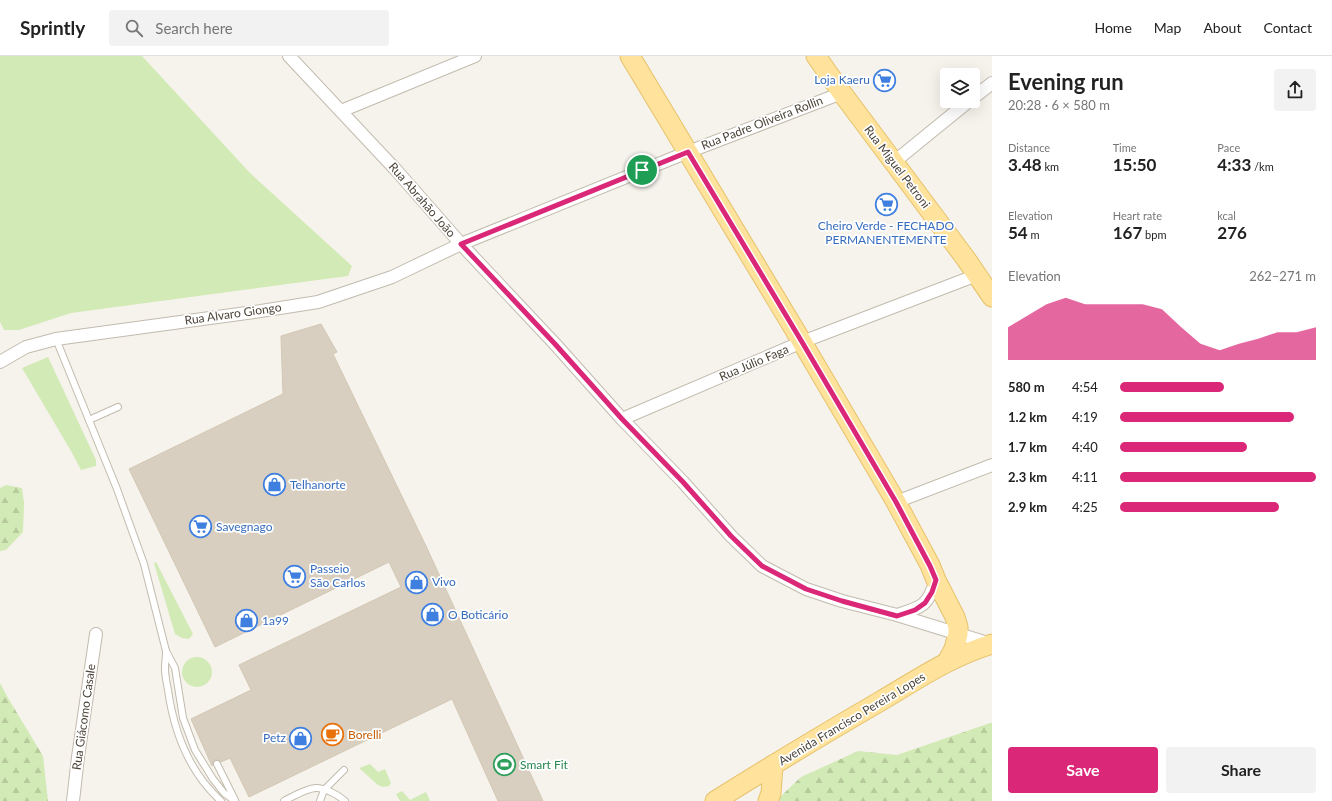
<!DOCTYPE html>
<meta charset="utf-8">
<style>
:root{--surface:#fff;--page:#f2f2f2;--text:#222;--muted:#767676;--line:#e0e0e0;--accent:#db2777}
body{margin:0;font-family:Lato,sans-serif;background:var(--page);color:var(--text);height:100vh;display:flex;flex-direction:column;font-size:15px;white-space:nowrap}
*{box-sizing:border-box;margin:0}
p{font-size:13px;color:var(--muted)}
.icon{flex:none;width:22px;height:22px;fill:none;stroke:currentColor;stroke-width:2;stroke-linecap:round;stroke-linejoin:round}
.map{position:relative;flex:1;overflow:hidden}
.sheet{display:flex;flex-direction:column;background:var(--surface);width:340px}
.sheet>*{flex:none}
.controls{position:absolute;left:940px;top:12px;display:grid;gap:8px}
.controls a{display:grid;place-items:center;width:40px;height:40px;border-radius:4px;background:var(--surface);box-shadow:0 4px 16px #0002;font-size:20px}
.pin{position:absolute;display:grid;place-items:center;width:34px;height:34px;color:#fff;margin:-17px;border:2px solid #fff;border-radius:50%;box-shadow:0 1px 4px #0007}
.round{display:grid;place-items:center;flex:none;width:42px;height:42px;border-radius:4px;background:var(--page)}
.headline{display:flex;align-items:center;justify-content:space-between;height:68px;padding:0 16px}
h1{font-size:22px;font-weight:700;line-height:30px}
.figures{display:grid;grid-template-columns:repeat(3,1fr);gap:6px;height:68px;padding:4px 16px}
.figures div{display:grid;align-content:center}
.figures b{font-size:17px;font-weight:700}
.figures small{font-size:11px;font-weight:400}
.figures p{font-size:11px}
.chart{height:112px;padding:8px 16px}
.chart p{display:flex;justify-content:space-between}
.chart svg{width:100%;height:72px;margin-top:4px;fill:var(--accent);opacity:.7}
.cta{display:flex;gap:8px;margin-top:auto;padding:8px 16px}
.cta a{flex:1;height:46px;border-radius:4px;background:var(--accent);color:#fff;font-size:16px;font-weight:700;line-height:46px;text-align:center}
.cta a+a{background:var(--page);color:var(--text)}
ul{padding:0 16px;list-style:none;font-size:13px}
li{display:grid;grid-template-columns:64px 48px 1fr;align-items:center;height:30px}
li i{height:10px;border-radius:5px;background:var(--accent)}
header{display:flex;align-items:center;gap:24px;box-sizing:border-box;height:56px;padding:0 20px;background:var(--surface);border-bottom:1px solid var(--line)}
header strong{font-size:19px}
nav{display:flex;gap:22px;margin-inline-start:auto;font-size:14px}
.search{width:280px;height:36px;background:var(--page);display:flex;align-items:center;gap:10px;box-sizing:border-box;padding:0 14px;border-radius:4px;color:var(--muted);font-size:15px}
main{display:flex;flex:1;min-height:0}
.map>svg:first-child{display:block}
.green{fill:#d2eab5}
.forest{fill:url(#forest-firs)}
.building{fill:#d8cfc1;stroke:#d3c7b4}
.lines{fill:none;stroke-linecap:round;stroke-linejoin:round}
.lane-casing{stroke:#c2bbae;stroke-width:8}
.street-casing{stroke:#c2bbae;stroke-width:14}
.primary-casing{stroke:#e6c16a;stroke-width:21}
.lane{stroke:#fff;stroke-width:6}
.street{stroke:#fff;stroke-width:12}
.primary{stroke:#ffe39c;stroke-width:19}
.route-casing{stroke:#fff;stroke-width:8}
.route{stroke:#db2777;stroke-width:5}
.labels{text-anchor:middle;stroke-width:3.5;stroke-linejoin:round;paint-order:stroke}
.shop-label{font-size:12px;fill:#366cbe;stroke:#fff;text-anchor:start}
.street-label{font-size:12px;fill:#4b4439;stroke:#fff}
.food-label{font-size:12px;fill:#c56008;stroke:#fff;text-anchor:start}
.leisure-label{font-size:12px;fill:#27864d;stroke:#fff;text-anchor:start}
</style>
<header>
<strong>Sprintly</strong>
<div class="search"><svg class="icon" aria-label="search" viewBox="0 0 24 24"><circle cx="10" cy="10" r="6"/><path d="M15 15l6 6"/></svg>Search here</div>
<nav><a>Home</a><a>Map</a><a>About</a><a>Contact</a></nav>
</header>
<main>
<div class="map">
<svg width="992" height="745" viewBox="0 0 992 745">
<defs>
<pattern id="forest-firs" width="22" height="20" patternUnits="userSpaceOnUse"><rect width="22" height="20" fill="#d2eab5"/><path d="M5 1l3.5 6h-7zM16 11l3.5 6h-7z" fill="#b6ca9c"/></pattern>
</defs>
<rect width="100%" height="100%" fill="#f6f3ec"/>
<g class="green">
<polygon points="0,0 142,0 250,117 352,210 348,220 71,257 19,274 4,274 0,266"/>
<polygon points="48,301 96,404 96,410 81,414 71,395 22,312"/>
<polygon points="156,506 193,578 189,583 182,582 175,578 154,507"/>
<circle cx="197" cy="616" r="15"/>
<polygon points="370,708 378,716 385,713 391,727 389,730 383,731 378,729 359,712"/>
<polygon points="402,735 410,744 426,736 430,745 400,745 396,738"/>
</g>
<g class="forest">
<polygon points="6,429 22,432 24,447 23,476 6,494 0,495 0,432"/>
<polygon points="0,627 8,642 43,700 48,745 0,745"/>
<polygon points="990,667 992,667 992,745 779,745 780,741 801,721 858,695 897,699"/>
</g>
<polygon class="building" points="321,268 337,296 333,298 426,490 543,745 498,745 452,643 249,741 230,702 221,706 219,704 215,704 213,706 212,710 191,663 251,634 239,609 401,531 389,506 215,591 129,413 283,338 281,280"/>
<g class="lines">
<defs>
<g id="lane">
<polyline points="56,283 117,433 144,508 166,595 175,612 183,662 195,694 213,723 224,737 235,745"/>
<polyline points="89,364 118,351"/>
<path d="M166 595C166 601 165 607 165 613 165 620 167 628 168 634 174 676 190 717 221 745"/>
<polyline points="217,708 235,744"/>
<path d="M284 745C292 741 307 732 316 732 326 732 338 739 345 745"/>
<polyline points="320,745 324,734 344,714"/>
</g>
<g id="street">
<polyline points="289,0 396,114 461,188 555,288 622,363 683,426 731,480 762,510 806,533 842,545 897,559 991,588"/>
<polyline points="973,42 992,27"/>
<polyline points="341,55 475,0"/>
<polyline points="894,106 969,45"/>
<polyline points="0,306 26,291 56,283 254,256 318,246 392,221 461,188 688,96 842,37"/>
<polyline points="622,363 802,286 977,219"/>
<polyline points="896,446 992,409"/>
<path d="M897 559C922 551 928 550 936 524"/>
<polyline points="73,745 78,701 96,578"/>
</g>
<g id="primary">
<polyline points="630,0 802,286 896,446 930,509 936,524 955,561 958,571 958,578 954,593 947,606"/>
<polyline points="816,0 842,37 966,203 992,241"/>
<path d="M715 745C769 711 824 678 879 646 915 625 951 600 992 588"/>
<polyline points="768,745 771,737 773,709"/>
</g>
</defs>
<use href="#lane" class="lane-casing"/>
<use href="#street" class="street-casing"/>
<use href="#primary" class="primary-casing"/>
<use href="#lane" class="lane"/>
<use href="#street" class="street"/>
<use href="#primary" class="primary"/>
</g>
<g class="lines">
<defs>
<polygon id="route" points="688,96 802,286 896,446 930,510 936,524 932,536 925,547 915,554 897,560 842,545 806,533 762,510 731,480 683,426 622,363 555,288 461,188"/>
</defs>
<use href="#route" class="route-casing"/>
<use href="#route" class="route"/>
</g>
<defs>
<symbol id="supermarket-ring" viewBox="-11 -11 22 22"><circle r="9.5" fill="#fff" stroke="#3f7fe0" stroke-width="1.5"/><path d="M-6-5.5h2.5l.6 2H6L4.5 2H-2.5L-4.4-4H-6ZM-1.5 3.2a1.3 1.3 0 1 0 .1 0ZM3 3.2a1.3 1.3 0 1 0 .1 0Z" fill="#3f7fe0"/></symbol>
<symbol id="shop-ring" viewBox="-11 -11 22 22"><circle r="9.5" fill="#fff" stroke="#3f7fe0" stroke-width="1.5"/><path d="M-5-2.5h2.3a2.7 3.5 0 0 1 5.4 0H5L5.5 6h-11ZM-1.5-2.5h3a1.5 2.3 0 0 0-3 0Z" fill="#3f7fe0"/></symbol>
<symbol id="cafe-ring" viewBox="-11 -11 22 22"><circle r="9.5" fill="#fff" stroke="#e8710a" stroke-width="1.5"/><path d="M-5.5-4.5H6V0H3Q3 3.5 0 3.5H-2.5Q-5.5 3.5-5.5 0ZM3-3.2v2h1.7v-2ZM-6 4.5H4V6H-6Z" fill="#e8710a"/></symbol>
<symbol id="stadium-ring" viewBox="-11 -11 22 22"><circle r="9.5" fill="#fff" stroke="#2e9e5b" stroke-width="1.5"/><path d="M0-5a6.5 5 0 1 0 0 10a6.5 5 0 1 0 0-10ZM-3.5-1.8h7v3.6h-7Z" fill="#2e9e5b"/></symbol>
</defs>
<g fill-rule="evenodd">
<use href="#supermarket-ring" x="872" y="12" width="25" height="25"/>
<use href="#supermarket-ring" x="874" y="136" width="25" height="25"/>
<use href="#shop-ring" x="262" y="416" width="25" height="25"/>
<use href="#supermarket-ring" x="188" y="458" width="25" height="25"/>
<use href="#supermarket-ring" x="282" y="508" width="25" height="25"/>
<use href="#shop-ring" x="404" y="514" width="25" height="25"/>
<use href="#shop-ring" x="420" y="546" width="25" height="25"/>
<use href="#shop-ring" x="234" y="552" width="25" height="25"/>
<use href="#cafe-ring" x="320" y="666" width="25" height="25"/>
<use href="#shop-ring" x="288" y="670" width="25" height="25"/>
<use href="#stadium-ring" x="492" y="696" width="25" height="25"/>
</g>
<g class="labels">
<g class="shop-label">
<text x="870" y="28" text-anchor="end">Loja Kaeru</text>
<text x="886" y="174" text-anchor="middle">Cheiro Verde - FECHADO<tspan x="886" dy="14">PERMANENTEMENTE</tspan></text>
<text x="290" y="433">Telhanorte</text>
<text x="216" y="475">Savegnago</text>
<text x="310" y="517">Passeio<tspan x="310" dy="14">São Carlos</tspan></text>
<text x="432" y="530">Vivo</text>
<text x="448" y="563">O Boticário</text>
<text x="262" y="569">1a99</text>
<text x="286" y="686" text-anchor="end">Petz</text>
</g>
<g class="street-label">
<text transform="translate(762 67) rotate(-21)" y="4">Rua Padre Oliveira Rollin</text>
<text transform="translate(897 111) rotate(53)" y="4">Rua Miguel Petroni</text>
<text transform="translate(422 144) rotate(49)" y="4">Rua Abrahão João</text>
<text transform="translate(233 258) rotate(-8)" y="4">Rua Alvaro Giongo</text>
<text transform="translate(754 307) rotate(-23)" y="4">Rua Júlio Faga</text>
<text transform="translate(84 661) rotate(-82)" y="4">Rua Giácomo Casale</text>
<text transform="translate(852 663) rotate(-31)" y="4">Avenida Francisco Pereira Lopes</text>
</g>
<g class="food-label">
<text x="348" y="683">Borelli</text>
</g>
<g class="leisure-label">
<text x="520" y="713">Smart Fit</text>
</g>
</g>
</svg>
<div class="controls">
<a><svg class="icon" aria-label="layers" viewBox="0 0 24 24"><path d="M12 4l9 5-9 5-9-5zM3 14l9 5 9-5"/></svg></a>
</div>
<div class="pin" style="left:642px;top:114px;background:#1e9e55"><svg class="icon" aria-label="arrive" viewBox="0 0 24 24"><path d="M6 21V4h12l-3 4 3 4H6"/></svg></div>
</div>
<section class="sheet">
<div class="headline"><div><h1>Evening run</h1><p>20:28 · 6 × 580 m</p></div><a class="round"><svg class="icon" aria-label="share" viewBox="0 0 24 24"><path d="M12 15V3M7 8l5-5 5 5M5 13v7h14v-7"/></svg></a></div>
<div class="figures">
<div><p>Distance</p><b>3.48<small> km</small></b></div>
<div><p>Time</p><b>15:50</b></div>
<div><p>Pace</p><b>4:33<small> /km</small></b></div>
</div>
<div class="figures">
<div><p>Elevation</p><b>54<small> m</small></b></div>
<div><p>Heart rate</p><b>167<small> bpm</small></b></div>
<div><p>kcal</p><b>276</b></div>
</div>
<div class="chart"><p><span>Elevation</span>262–271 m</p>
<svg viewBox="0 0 160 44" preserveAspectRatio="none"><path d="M0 44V24L10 17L20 10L30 6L40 10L50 10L60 10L70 10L80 13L90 24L100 34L110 38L120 34L130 31L140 27L150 27L160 24V44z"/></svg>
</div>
<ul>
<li><b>580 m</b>4:54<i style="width:53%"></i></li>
<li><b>1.2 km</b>4:19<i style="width:89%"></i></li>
<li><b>1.7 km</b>4:40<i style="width:65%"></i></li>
<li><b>2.3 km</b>4:11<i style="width:100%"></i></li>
<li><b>2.9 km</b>4:25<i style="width:81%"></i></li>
</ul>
<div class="cta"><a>Save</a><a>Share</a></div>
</section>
</main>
